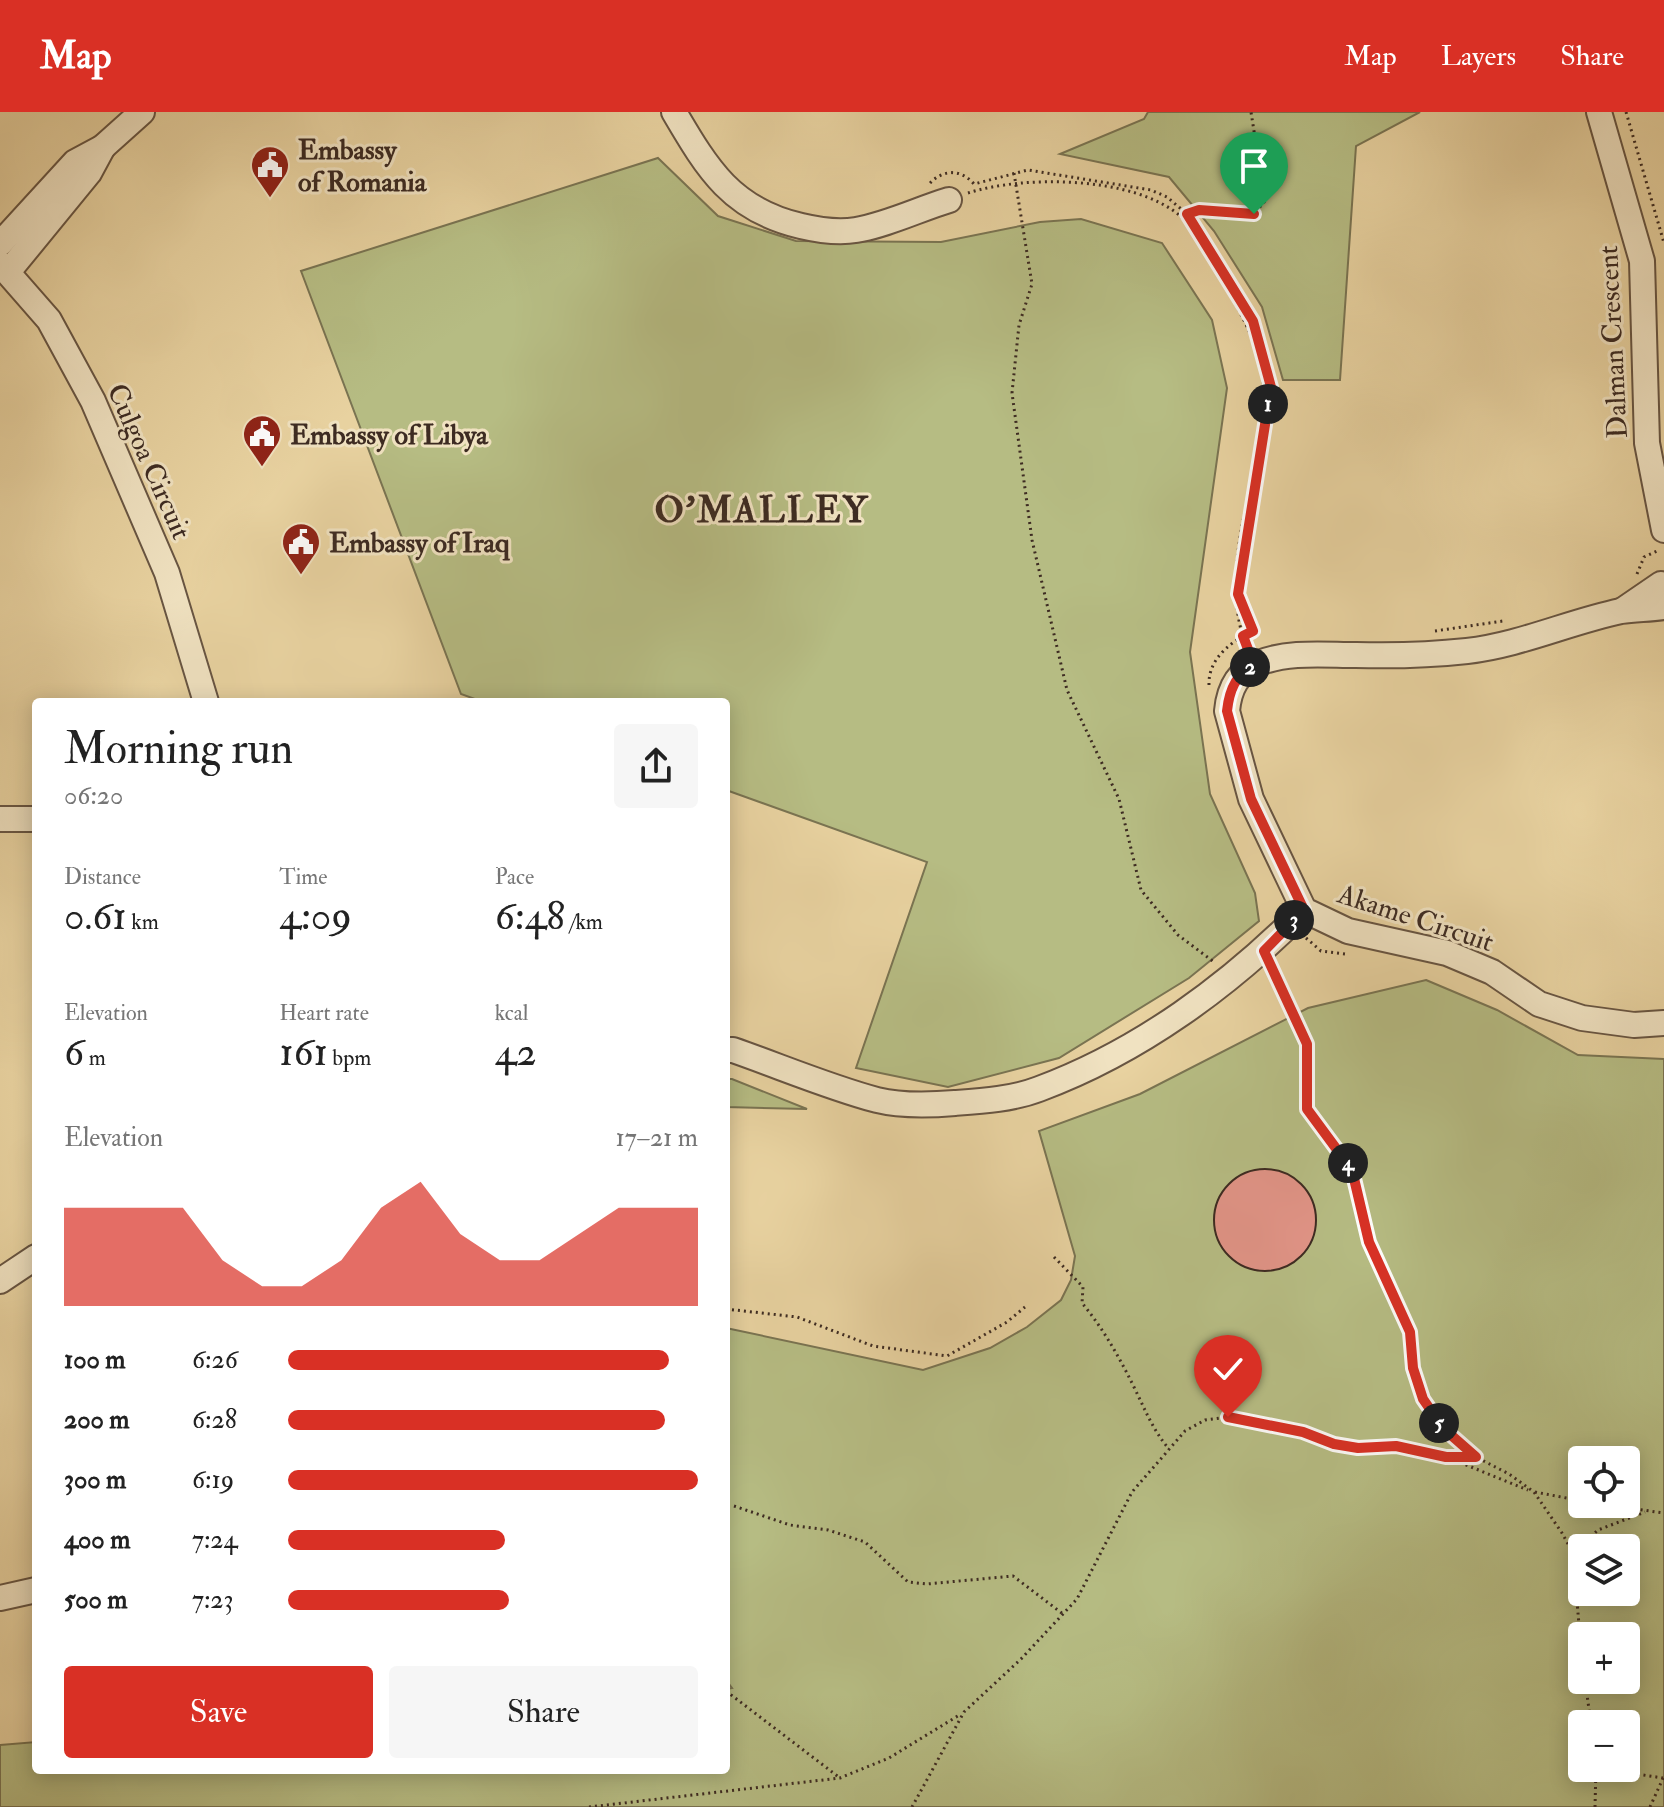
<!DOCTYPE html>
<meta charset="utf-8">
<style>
:root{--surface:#fff;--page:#f6f6f6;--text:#222;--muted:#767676;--accent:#d93025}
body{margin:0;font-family:"IM FELL Double Pica",serif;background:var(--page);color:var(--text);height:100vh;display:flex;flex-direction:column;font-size:30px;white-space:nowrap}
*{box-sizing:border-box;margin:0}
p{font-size:26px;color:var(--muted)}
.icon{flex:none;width:44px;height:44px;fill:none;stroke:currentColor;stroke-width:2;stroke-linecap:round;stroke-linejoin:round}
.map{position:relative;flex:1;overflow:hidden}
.details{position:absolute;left:32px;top:586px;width:698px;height:1076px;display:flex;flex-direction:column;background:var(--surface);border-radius:8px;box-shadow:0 4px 20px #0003}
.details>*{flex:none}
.buttons{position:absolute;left:1568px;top:1334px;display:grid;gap:16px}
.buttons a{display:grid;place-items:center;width:72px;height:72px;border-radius:8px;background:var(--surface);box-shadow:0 4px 20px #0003;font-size:40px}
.pin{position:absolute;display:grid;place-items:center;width:68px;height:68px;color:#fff;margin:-82px -34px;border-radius:50% 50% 50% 0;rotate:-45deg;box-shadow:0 0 8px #0007}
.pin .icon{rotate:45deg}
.km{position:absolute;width:40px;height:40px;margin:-20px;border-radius:50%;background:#222;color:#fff;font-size:22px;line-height:40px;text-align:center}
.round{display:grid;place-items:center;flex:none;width:84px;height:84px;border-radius:8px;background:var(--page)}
.summary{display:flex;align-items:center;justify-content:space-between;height:136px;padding:0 32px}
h1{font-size:44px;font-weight:600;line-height:60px}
.figures{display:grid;grid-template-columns:repeat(3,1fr);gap:12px;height:136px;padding:8px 32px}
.figures div{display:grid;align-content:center}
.figures b{font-size:40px;font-weight:600}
.figures small{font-size:22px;font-weight:400}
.figures p{font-size:22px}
.chart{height:224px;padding:16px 32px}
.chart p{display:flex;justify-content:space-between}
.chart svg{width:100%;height:144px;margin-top:8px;fill:var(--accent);opacity:.7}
.primary-button{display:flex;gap:16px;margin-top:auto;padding:16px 32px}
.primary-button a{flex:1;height:92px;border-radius:8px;background:var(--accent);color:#fff;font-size:32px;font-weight:600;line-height:92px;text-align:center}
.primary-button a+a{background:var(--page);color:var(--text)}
ul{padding:0 32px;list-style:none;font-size:26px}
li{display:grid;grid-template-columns:128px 96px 1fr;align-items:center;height:60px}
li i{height:20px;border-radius:10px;background:var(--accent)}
header{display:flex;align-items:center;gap:48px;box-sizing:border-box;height:112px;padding:0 40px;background:var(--accent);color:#fff}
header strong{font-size:38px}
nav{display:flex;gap:44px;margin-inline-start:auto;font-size:28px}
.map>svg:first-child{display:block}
.green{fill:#b6bc83;stroke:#7a7452;stroke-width:2;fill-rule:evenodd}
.building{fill:#e19487;stroke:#3d2b22;stroke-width:2}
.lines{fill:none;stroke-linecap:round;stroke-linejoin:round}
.minor-casing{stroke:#685542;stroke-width:28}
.path{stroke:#3d2b22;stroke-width:3;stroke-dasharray:2 4;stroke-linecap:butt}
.minor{stroke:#f0e2c1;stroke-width:24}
.route-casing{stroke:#fff;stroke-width:16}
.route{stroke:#d93025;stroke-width:10}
.labels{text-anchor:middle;stroke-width:6;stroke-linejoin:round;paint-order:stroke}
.poi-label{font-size:28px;font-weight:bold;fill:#3d2b22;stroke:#f0e2c1;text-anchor:start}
.street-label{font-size:28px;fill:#3d2b22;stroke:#f0e2c1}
.district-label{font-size:36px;font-weight:bold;letter-spacing:2px;fill:#3d2b22;stroke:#f0e2c1}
</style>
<header>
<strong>Map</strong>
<nav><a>Map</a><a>Layers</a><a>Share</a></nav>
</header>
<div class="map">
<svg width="1664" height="1695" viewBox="0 0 1664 1695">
<rect width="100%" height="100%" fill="#e8d2a0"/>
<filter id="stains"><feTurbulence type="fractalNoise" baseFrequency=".0025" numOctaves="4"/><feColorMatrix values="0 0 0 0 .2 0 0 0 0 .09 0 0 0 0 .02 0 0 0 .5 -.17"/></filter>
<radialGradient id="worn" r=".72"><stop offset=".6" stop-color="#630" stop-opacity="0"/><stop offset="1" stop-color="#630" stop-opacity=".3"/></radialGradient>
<g class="green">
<polygon points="1148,0 1420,0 1356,34 1340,268 1283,268 1262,195 1214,119 1169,65 1060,42 1144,7"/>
<polygon points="658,46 718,104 796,129 941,130 1040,110 1081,107 1162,131 1212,208 1227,276 1190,540 1210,682 1255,781 1259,809 1189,866 1059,946 948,975 856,956 927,750 726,678 726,590 483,590 461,582 301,159"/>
<path d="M1426 868 1497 898 1578 943 1664 947V1695H0V1633L36 1630V1658H726V1577L732 1576 726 1568V1216L923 1258 990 1236 1027 1215 1061 1188 1071 1168 1075 1144 1039 1019 1140 982 1308 896ZM1626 1348V1392H1582V1348ZM1582 1436H1626V1480H1582ZM1626 1524V1568H1582V1524ZM1626 1612V1656H1582V1612Z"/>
<polygon points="726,967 732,967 807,997 726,995"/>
</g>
<circle class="building" cx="1265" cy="1108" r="51"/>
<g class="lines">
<defs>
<g id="minor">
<path d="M674 0C708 58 732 98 801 114 818 118 839 121 856 118 887 113 919 97 949 88"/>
<polyline points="1599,0 1642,149 1647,331 1664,418"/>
<polyline points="0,132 75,50 103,35 142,0"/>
<polyline points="0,152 49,208 93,289 167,461 206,590"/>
<polyline points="8,160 89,61 103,35"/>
<path d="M1664 495C1650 497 1635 497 1621 499 1569 510 1520 533 1467 539 1430 543 1393 544 1356 543 1325 543 1288 539 1259 551 1237 560 1229 577 1227 599L1251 687 1304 798 1348 819 1447 841 1492 860 1539 892 1582 906 1634 913 1664 911"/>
<polyline points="1623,498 1661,472"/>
<polyline points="0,707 36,707"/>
<path d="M726 938H733C779 954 831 976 877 988 901 994 931 993 955 991 983 989 1013 987 1039 977 1139 940 1230 873 1304 798"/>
<polyline points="0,1169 36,1145"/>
<polyline points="0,1486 36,1478"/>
</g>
</defs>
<use href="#minor" class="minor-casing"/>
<g class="path">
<polyline points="1626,0 1664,131"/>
<polyline points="1014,61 1032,172 1019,213 1012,281 1032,428 1067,578 1119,687 1141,778 1178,823 1214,850"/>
<path d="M930 71C944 57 961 57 974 72L1028 58 1151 78 1167 85 1187 102"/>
<path d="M968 81C1024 63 1132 64 1179 103 1199 120 1212 152 1225 174 1246 209 1265 246 1264 288 1261 370 1216 452 1246 534"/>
<polyline points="1637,462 1644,445 1657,439"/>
<polyline points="1435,519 1503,509"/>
<path d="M1209 573C1208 546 1232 529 1253 519L1238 482 1271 275 1253 209 1187 102 1199 98 1254 102 1265 89 1251 0"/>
<polyline points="1306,826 1321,839 1345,842"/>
<polyline points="1273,857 1307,932 1307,997 1352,1058 1369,1130 1410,1220 1413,1256 1423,1287 1443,1316 1476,1345 1509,1362 1534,1380 1562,1421 1573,1441 1582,1549"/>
<path d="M1054 1145 1083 1175 1082 1191C1102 1215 1118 1243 1132 1271 1144 1295 1152 1317 1169 1337"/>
<polyline points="726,1197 797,1205 873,1234 947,1244 1007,1210 1025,1195"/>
<polyline points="1449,1346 1528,1378"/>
<polyline points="1535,1380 1582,1389"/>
<polyline points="1599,1392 1664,1401"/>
<polyline points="734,1394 790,1413 828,1418 865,1430 908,1470 927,1472 1013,1464 1063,1502"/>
<polyline points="1573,1441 1598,1418 1645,1400"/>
<polyline points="1585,1568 1591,1612"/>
<polyline points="726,1579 840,1666"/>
<polyline points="1596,1656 1663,1666"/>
<polyline points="589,1695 840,1666 889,1646 961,1602"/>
<polyline points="912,1695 964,1600 1021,1547 1077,1487 1132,1380 1185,1319 1205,1308 1228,1305 1303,1320 1334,1332 1358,1336 1396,1334 1446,1345 1475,1345"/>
<polyline points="1595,1695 1596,1656"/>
<polyline points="1650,1695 1664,1664"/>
</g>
<use href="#minor" class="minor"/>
</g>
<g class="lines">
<defs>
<path id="route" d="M1228 1305 1303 1320 1334 1332 1358 1336 1396 1334 1446 1345H1476L1443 1316 1423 1287 1413 1256 1410 1220 1369 1130 1352 1058 1307 997V932L1264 839 1304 798 1251 687 1227 599C1229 580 1235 562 1254 553L1243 524 1253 519 1238 482 1271 275 1253 209 1187 102 1199 98 1254 102"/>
</defs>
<use href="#route" class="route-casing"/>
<use href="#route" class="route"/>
</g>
<defs>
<symbol id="civic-pin" viewBox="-11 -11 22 30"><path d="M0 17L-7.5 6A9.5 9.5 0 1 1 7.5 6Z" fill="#8f2418" stroke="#f0e2c1"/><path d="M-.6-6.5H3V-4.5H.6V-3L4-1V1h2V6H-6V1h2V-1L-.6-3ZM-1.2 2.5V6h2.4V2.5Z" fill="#fff"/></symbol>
</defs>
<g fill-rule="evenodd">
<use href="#civic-pin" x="248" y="31" width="44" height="60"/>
<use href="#civic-pin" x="240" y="300" width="44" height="60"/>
<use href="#civic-pin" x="279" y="408" width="44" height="60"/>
</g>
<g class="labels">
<g class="poi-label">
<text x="298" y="47">Embassy<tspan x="298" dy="32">of Romania</tspan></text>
<text x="290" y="332">Embassy of Libya</text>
<text x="329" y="440">Embassy of Iraq</text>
</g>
<g class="street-label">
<text transform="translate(1612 230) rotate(-93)" y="10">Dalman Crescent</text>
<text transform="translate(150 349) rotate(66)" y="10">Culgoa Circuit</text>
<text transform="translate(1416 805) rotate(18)" y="10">Akame Circuit</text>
</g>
<g class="district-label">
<text x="762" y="410">O'MALLEY</text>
</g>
</g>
<rect width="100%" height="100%" filter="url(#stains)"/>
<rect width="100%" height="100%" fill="url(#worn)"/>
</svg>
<div class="buttons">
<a><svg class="icon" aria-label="locate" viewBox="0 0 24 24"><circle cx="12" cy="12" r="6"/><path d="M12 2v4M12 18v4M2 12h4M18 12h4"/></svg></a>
<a><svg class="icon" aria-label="layers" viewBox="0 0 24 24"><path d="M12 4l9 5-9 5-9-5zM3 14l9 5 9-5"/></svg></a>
<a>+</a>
<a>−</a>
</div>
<div class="pin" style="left:1254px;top:102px;background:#1e9e55"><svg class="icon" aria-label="arrive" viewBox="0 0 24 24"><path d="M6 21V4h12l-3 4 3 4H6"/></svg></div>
<div class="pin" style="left:1228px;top:1305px;background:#d93025"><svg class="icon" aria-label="check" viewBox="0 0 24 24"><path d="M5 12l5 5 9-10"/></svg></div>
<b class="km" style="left:1268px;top:292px">1</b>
<b class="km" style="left:1250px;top:555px">2</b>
<b class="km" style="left:1294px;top:808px">3</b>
<b class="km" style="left:1348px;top:1051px">4</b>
<b class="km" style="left:1439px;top:1311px">5</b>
<section class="details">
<div class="summary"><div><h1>Morning run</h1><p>06:20</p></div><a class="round"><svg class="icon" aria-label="share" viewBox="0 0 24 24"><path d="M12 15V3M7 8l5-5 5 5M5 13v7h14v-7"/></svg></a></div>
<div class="figures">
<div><p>Distance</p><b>0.61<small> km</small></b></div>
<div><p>Time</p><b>4:09</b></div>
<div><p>Pace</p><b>6:48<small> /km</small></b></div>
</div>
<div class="figures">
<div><p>Elevation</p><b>6<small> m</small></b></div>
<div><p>Heart rate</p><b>161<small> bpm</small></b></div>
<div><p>kcal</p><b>42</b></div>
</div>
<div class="chart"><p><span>Elevation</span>17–21 m</p>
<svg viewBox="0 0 160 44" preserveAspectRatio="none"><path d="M0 44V14L10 14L20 14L30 14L40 30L50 38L60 38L70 30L80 14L90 6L100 22L110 30L120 30L130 22L140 14L150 14L160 14V44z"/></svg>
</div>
<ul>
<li><b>100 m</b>6:26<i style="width:93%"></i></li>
<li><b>200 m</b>6:28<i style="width:92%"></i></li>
<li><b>300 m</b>6:19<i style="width:100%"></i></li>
<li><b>400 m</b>7:24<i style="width:53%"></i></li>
<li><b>500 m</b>7:23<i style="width:54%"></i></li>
</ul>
<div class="primary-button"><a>Save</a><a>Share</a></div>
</section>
</div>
